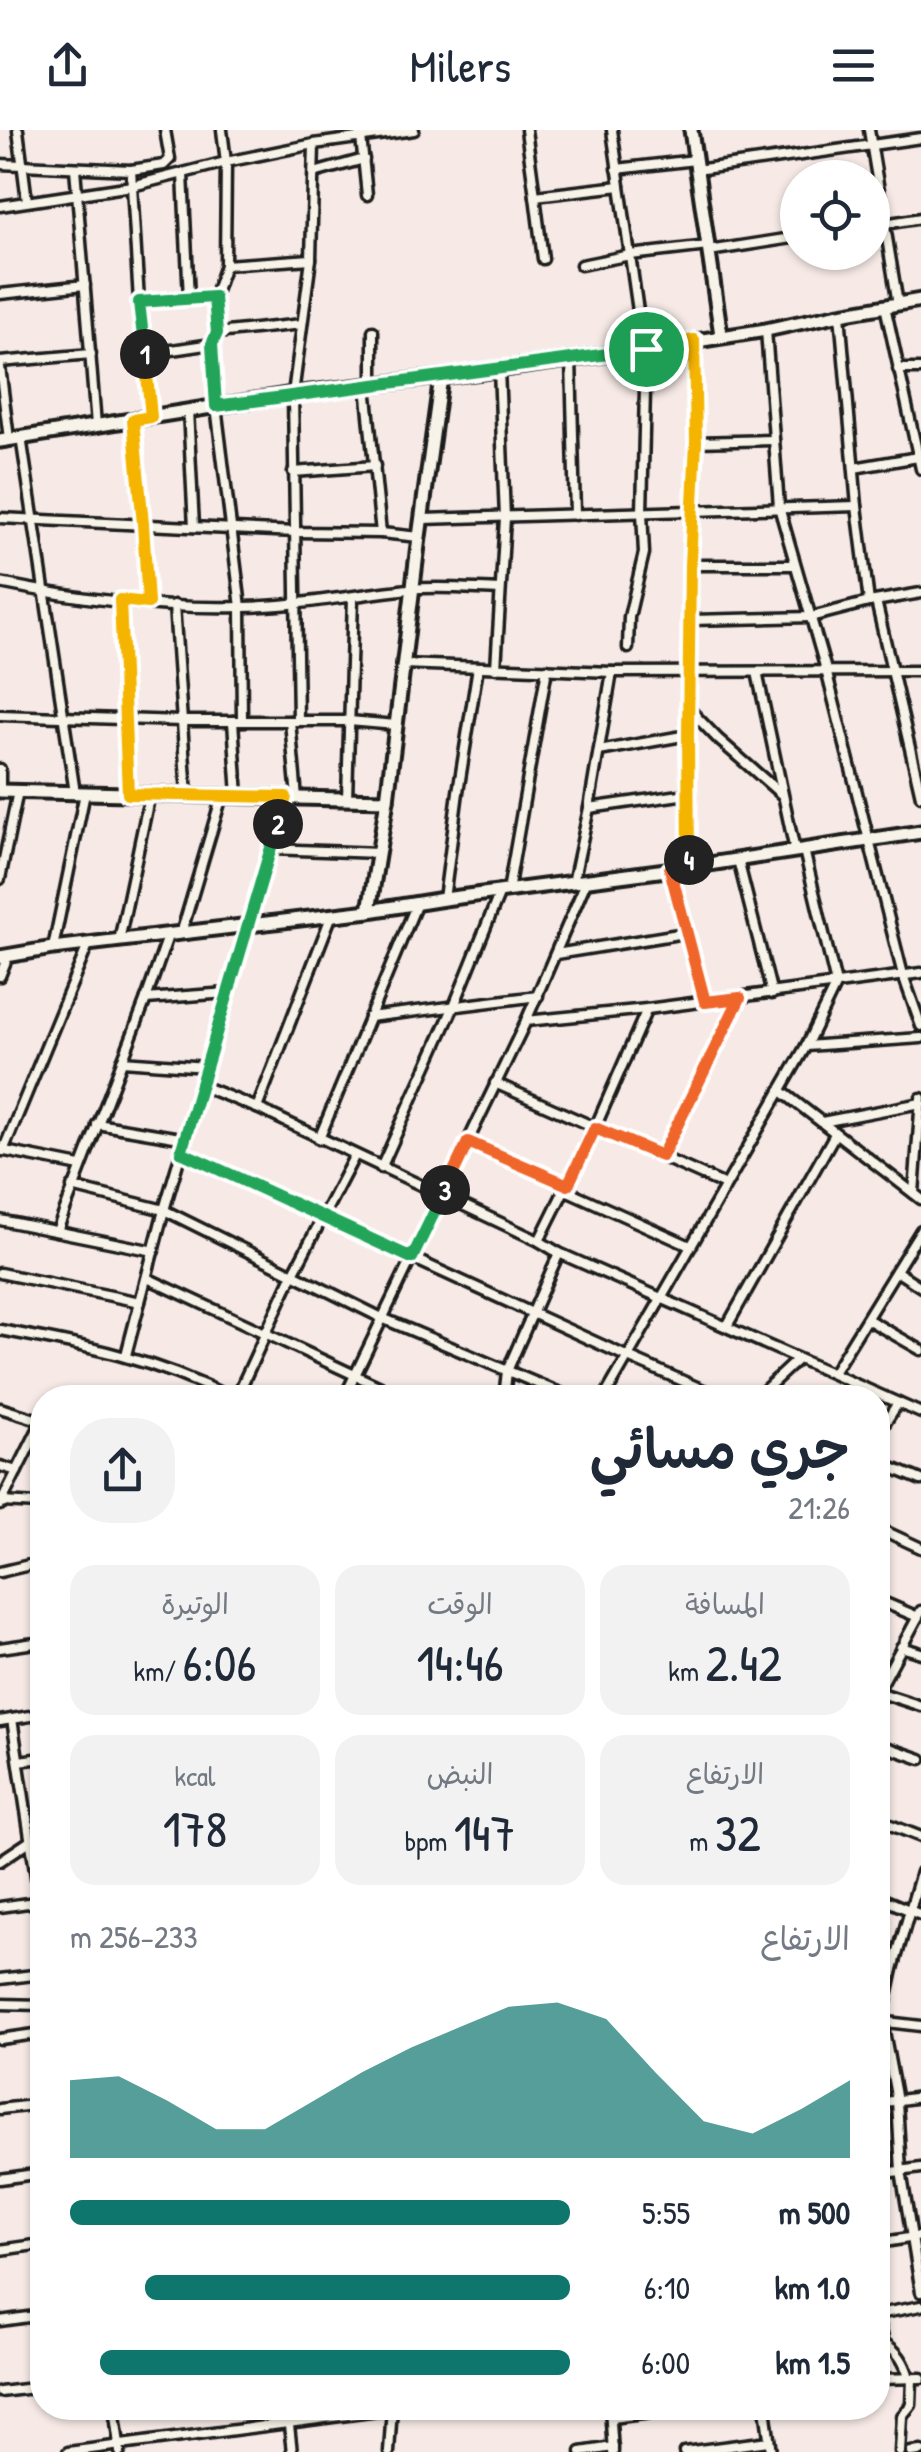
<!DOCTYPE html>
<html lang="ar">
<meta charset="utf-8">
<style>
:root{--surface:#fff;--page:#f2f2f3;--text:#1f2937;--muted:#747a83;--accent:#0f766e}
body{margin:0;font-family:"Patrick Hand","Playpen Sans Arabic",sans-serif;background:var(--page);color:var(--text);direction:rtl;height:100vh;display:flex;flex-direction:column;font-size:38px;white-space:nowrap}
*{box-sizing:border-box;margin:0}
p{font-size:32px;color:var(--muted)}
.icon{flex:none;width:55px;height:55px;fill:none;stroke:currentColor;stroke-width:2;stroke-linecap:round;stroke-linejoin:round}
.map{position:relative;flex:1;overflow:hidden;direction:ltr}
.details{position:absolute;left:30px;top:1255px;width:860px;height:1035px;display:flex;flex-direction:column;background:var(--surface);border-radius:40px;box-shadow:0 2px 8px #0004;direction:rtl}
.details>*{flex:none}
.controls{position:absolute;left:780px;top:30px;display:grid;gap:20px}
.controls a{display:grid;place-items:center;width:110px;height:110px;border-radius:50%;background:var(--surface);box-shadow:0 2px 8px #0004;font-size:50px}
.pin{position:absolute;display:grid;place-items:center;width:85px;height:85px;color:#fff;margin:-42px;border:5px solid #fff;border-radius:50%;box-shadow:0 2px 10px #0007}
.km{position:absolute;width:50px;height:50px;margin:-25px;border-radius:50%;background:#222;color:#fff;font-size:28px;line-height:50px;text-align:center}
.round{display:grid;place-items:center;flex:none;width:105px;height:105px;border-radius:40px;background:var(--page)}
.summary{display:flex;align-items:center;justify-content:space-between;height:170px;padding:0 40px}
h1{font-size:55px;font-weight:600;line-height:75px}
.figures{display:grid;grid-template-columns:repeat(3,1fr);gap:15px;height:170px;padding:10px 40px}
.figures div{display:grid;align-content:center;border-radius:25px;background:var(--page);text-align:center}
.figures b{font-size:50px;font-weight:600}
.figures small{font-size:28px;font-weight:400}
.figures p{font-size:28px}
.chart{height:280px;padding:20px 40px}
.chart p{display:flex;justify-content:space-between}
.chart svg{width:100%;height:180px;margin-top:10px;fill:var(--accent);opacity:.7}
ul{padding:0 40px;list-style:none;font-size:32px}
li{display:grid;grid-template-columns:160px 120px 1fr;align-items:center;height:75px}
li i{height:25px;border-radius:12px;background:var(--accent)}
header{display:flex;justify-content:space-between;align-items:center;height:130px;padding:0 40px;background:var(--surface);font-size:45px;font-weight:600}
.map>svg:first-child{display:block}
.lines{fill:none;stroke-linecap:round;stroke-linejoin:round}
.street-casing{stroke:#1c1c1c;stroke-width:15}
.secondary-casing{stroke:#1c1c1c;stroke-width:19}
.street{stroke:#f7f3e8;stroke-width:8}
.secondary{stroke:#f7f3e8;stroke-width:11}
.split-1-casing{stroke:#fff;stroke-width:20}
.split-2-casing{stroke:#fff;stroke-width:20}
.split-3-casing{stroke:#fff;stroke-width:20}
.split-4-casing{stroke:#fff;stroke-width:20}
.split-5-casing{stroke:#fff;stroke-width:20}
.split-1{stroke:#22a559;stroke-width:12}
.split-2{stroke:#f5b400;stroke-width:12}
.split-3{stroke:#22a559;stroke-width:12}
.split-4{stroke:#f0652b;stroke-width:12}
.split-5{stroke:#f5b400;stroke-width:12}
</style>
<header><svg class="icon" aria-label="menu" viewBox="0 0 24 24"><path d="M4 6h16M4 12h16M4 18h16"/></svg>Milers<svg class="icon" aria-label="share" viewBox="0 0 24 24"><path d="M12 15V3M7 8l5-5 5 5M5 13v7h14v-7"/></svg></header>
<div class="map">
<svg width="921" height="2322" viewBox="0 0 921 2322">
<rect width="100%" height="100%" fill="#f7eae6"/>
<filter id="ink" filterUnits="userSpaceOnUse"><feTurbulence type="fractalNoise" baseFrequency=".01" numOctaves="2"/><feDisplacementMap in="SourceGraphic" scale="20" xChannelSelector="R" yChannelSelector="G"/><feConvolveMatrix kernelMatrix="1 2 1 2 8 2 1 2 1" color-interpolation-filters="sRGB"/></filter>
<g filter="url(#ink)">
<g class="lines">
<defs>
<g id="street">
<polyline points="18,0 27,71"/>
<polyline points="222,0 226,32 225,135 214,167 217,203 212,214 216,276 241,477 242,591"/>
<polyline points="526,0 535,66 620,56"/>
<polyline points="612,0 641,202 646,219 642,382 644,423 629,487 628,518"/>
<polyline points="869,0 898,174"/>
<polyline points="361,7 367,65"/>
<polyline points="0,34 131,40 164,35 170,29 165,0"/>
<polyline points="75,38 96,295"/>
<polyline points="617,39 695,30"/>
<polyline points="131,40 139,171 151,287"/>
<polyline points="696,40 921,8"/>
<polyline points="314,43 364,29"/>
<polyline points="183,44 189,168"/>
<polyline points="535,66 543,129"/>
<polyline points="0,76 132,56 226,32 314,14 414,0"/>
<polyline points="872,96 921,88"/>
<polyline points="709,121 798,107"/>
<polyline points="225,135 311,129"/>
<polyline points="581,135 630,125 708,116"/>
<polyline points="0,164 85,155"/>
<polyline points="139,171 214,167"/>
<polyline points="885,176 921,339"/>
<polyline points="840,184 857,376 869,472"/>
<polyline points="766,200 779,377 826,540 903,845 921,896"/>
<polyline points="373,201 373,254"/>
<polyline points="217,203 302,194"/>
<polyline points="145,224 212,214"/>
<polyline points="571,228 575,385"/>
<polyline points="0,232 91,224"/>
<polyline points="0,237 9,309"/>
<polyline points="898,239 921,239"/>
<polyline points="366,256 381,403"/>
<polyline points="188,280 194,397"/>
<polyline points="133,290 148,473"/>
<polyline points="21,307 75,663"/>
<polyline points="696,312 774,310"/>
<polyline points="854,338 918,327"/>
<polyline points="293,342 375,336"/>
<polyline points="0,388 296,402 381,403 419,407"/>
<polyline points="423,389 857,376"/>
<polyline points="690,435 795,435"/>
<path d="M0 453C77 469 163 479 242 477 298 476 353 465 409 459 439 456 470 459 500 460"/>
<polyline points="120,470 128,664"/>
<polyline points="876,471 921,666"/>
<polyline points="174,475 187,665"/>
<polyline points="691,490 811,487 869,472 921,463"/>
<polyline points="403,534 612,542 921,541"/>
<polyline points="496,538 505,388 499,239"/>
<polyline points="757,542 795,721"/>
<polyline points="689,579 718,609 781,664"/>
<polyline points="0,585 181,591 349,591 396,595"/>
<polyline points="233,591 238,666"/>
<polyline points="290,591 297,668"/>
<polyline points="298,591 293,264 311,129 314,14"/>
<polyline points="599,621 688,605"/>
<polyline points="0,639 0,661"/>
<polyline points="347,669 353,467"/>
<polyline points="589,678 687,664"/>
<polyline points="270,719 379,723"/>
<polyline points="738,730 772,864"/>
<polyline points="689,737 687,664 690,435 696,312 694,210"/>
<polyline points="669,739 705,872"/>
<polyline points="0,749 18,661"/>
<polyline points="573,753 589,678 612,542"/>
<polyline points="508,761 547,539"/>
<polyline points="444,769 458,662 478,537"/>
<polyline points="181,804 222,666"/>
<polyline points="119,811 150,664"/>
<polyline points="53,818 85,663"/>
<polyline points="556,824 685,803"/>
<polyline points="0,846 8,826"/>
<polyline points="146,869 228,863"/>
<polyline points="369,887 538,866"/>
<polyline points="526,891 647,879 921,843"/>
<polyline points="806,916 921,908"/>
<polyline points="122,931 207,937"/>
<polyline points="495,953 725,1055"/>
<polyline points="202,956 257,978 539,1111 559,1123 921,1283"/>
<polyline points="780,960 921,1069"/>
<polyline points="257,978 331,787"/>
<polyline points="822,992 921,973"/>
<polyline points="97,994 186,1009"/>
<polyline points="319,1009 417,773"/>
<polyline points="468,1012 569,1055"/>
<polyline points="0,1020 80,1036"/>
<polyline points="3,1021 88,815"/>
<polyline points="181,1022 628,1227 722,1268"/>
<polyline points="662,1026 741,867"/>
<polyline points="381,1038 454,876 500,762"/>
<polyline points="72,1057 164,1080 382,1188 572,1268"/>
<polyline points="566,1060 690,1116"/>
<polyline points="914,1063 921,968"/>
<polyline points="0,1090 154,1121"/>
<polyline points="57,1101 146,869 168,806"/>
<polyline points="539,1111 595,998 647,879"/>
<polyline points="896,1141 921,1157"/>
<polyline points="0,1143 140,1172"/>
<polyline points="147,1148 404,1268"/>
<polyline points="867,1189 921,1220"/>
<polyline points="727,1196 835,1004"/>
<path d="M0 1200C83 1215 155 1229 231 1268"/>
<polyline points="126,1225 164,1080 286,667"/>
<polyline points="833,1243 921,1100"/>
<polyline points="233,1268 241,1257 293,1144 355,1025"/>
<polyline points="344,1268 526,891 586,752"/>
<polyline points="504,1268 507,1241 559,1123"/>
<polyline points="604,1268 806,916 836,854 804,720"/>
<polyline points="756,1268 798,1229"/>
<polyline points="0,1278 42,1291"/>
<polyline points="878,1304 898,1273"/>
<polyline points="878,1332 921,1350"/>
<polyline points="0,1336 17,1341"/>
<polyline points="2,1372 39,1374 42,1389"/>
<polyline points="0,1375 42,1291"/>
<polyline points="878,1398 921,1418"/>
<polyline points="0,1442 42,1432"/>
<polyline points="878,1470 918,1487"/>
<polyline points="901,1517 921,1523"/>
<polyline points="0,1518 42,1512"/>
<polyline points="878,1561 921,1481"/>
<polyline points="878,1562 921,1576"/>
<polyline points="12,1589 42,1786"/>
<polyline points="0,1591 42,1584"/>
<polyline points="878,1614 921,1629"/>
<polyline points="19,1631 42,1628"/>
<polyline points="878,1690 921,1707"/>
<polyline points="0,1731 30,1711"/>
<polyline points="921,1742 893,1839 882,1891 897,1971 901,2041 921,2162"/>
<polyline points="878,1767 921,1785"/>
<polyline points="0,1777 42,1771"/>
<polyline points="878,1833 893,1839"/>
<polyline points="0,1849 42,1844"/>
<polyline points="0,1874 42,1875"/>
<polyline points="878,1891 921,1896"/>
<polyline points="0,1909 42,1903"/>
<polyline points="878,1973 921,1967"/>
<polyline points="0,1979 42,1974"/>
<polyline points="878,2044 921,2038"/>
<polyline points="0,2049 42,2043"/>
<polyline points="878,2113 921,2106"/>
<polyline points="0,2120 42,2114"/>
<polyline points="878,2184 921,2176"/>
<path d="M878 2186 884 2213C898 2221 905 2232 909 2248"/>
<polyline points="0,2191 42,2185"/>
<polyline points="878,2249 921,2248"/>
<polyline points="0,2262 42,2257"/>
<polyline points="114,2278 120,2322"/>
<polyline points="287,2278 292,2322"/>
<polyline points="610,2278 613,2322"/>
<polyline points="765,2278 771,2322"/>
<polyline points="611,2288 692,2278"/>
<polyline points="68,2322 401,2278"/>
<polyline points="389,2322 392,2278"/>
<polyline points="581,2322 613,2317"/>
<polyline points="684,2322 769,2311"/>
<polyline points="900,2322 902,2286 911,2275 912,2249"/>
<polyline points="911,2322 921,2321"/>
</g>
<g id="secondary">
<polyline points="691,0 721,205"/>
<polyline points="0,311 293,264 482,242 646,219 766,200 840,184 921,170"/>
<polyline points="0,661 387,670"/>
<polyline points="369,781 387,670 419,407 441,247"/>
<polyline points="0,827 53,818 369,781 444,769 689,737 921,702"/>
</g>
</defs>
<use href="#street" class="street-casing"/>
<use href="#secondary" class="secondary-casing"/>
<use href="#street" class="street"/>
<use href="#secondary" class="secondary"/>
</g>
</g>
<g class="lines" filter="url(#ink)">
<defs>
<polyline id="split-1" points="145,224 139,172 214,167 217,203 212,214 216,276 646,219"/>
<polyline id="split-2" points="145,224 151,287 133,290 143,394 148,473 120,470 128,664 286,667 278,694"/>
<polyline id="split-3" points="278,694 181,1022 412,1128 445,1060"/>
<polyline id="split-4" points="445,1060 468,1012 568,1055 595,998 662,1026 740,868 705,872 670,739 689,737 689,730"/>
<polyline id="split-5" points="646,219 694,210 696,312 690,435 688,606 689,730"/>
</defs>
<use href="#split-1" class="split-1-casing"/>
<use href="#split-2" class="split-2-casing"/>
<use href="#split-3" class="split-3-casing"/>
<use href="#split-4" class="split-4-casing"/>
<use href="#split-5" class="split-5-casing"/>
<use href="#split-1" class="split-1"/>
<use href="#split-2" class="split-2"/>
<use href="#split-3" class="split-3"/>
<use href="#split-4" class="split-4"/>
<use href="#split-5" class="split-5"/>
</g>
</svg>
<div class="controls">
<a><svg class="icon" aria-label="locate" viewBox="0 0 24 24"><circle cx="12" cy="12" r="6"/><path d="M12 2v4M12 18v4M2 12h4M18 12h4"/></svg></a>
</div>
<div class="pin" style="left:646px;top:219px;background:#1e9e55"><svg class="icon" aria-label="arrive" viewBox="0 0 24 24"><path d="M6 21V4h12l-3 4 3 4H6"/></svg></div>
<b class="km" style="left:145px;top:224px">1</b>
<b class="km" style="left:278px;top:694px">2</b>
<b class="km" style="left:445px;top:1060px">3</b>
<b class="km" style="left:689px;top:730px">4</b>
<section class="details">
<div class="summary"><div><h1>جري مسائي</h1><p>21:26</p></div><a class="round"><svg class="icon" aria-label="share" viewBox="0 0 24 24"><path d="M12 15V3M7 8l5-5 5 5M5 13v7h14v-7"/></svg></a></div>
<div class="figures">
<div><p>المسافة</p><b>2.42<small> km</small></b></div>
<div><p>الوقت</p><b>14:46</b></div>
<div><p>الوتيرة</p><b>6:06<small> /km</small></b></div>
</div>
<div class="figures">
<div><p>الارتفاع</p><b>32<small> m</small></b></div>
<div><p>النبض</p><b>147<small> bpm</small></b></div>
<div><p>kcal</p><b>178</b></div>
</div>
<div class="chart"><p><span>الارتفاع</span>233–256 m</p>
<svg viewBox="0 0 160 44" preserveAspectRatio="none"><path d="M0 44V25L10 24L20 30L30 37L40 37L50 30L60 23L70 17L80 12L90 7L100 6L110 10L120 23L130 35L140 38L150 32L160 25V44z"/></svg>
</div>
<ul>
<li><b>500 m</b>5:55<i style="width:100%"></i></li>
<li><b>1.0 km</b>6:10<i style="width:85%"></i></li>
<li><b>1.5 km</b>6:00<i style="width:94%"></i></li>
</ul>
</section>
</div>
